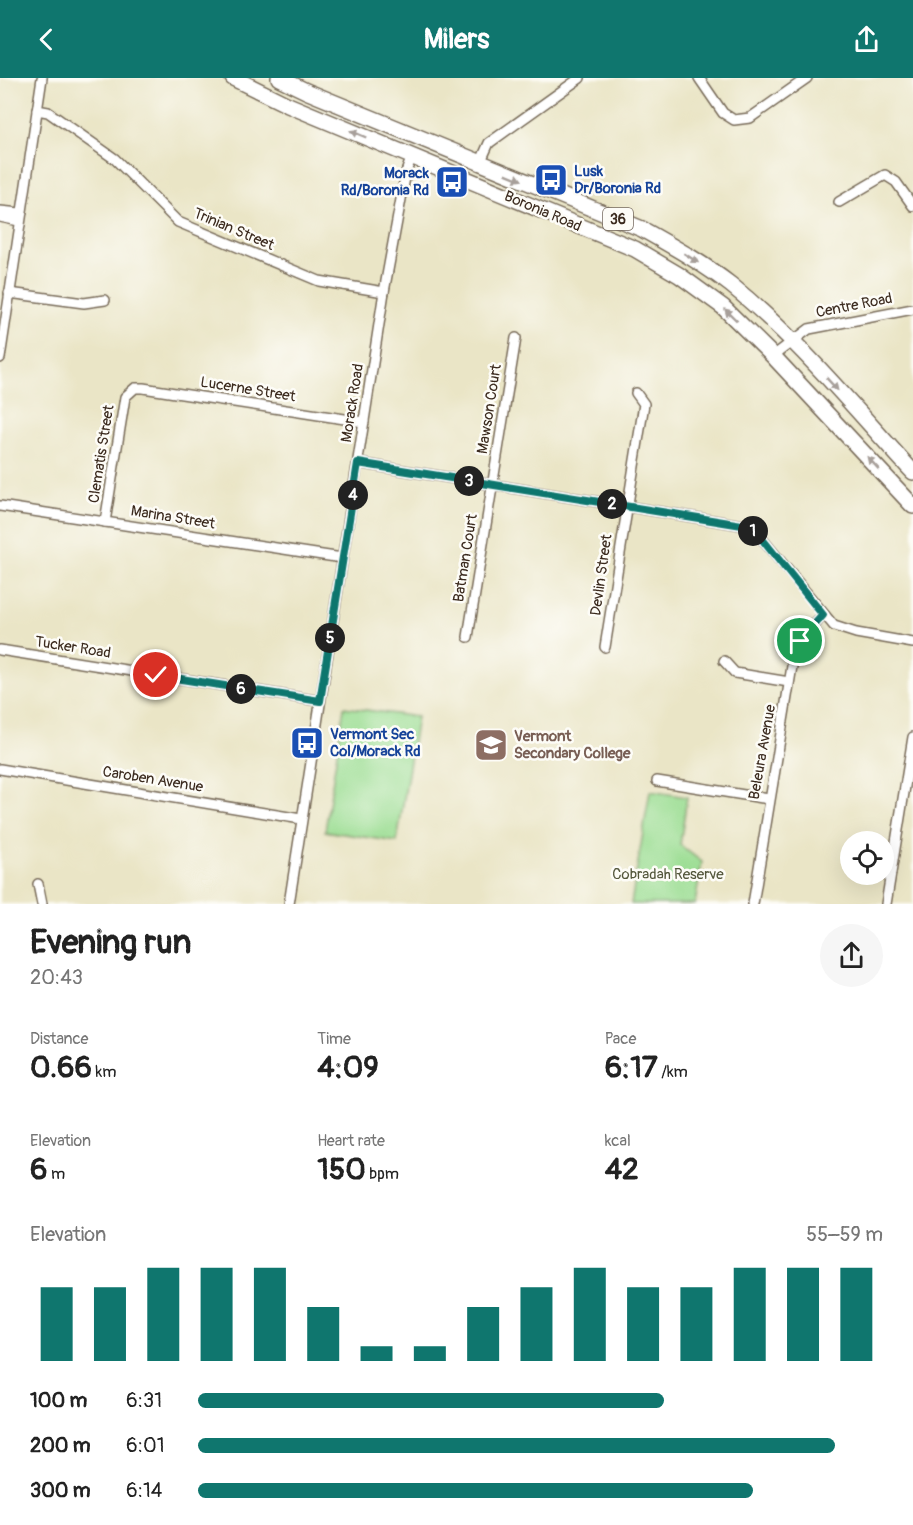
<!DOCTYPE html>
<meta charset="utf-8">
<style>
:root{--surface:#fff;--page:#f6f6f6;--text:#222;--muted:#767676;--accent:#0f766e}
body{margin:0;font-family:Pangolin,sans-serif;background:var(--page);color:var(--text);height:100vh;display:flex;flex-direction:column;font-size:22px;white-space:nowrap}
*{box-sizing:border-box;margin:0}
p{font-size:20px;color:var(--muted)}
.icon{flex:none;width:33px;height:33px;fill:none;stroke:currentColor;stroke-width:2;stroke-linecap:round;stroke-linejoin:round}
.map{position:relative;height:826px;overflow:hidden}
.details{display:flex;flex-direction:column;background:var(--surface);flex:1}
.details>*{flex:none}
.controls{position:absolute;left:840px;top:753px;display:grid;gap:12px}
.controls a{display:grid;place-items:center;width:54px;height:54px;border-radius:50%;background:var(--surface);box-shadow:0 6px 24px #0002;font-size:30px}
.pin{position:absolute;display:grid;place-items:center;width:51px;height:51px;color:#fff;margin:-26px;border:3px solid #fff;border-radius:50%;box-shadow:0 2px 6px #0007}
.km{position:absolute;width:30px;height:30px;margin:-15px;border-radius:50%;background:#222;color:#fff;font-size:16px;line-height:30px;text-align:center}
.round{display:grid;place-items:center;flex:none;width:63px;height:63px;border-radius:32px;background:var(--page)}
.head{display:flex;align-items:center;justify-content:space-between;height:102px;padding:0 30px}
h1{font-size:33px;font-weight:700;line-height:45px}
.figures{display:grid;grid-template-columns:repeat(3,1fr);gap:9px;height:102px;padding:6px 30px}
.figures div{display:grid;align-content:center}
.figures b{font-size:30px;font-weight:700}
.figures small{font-size:16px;font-weight:400}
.figures p{font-size:16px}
.chart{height:168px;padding:12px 30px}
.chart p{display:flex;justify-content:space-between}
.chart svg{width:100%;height:108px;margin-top:6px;stroke:var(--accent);stroke-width:6}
ul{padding:0 30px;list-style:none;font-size:20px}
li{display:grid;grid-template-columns:96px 72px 1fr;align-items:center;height:45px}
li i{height:15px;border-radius:8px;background:var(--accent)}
header{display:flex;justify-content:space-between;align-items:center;height:78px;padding:0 30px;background:var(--accent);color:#fff;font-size:27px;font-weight:700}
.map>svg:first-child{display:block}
.green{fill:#9dde94;stroke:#6c8459;stroke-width:1.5}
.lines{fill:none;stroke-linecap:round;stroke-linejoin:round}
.street-casing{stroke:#786b59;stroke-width:12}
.primary-casing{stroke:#786b59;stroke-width:18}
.street{stroke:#fff;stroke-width:9}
.primary{stroke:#fff;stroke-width:15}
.oneway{fill:#a79f9a}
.route-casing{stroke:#fff;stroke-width:12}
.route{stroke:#0f766e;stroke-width:8}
.labels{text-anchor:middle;stroke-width:5;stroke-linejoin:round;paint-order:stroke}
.shield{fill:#fdfcf7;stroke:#75695f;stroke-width:1.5}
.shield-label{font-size:14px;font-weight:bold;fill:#3b2a1e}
.transit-label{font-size:15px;font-weight:bold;fill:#164399;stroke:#fdfcf7;text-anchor:start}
.street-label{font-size:15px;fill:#3b2a1e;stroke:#fdfcf7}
.education-label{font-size:15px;font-weight:bold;fill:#785e54;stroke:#fdfcf7;text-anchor:start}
.park-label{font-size:15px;fill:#54573c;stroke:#fdfcf7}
</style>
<header><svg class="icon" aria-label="back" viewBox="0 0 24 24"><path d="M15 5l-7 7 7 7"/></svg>Milers<svg class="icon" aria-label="share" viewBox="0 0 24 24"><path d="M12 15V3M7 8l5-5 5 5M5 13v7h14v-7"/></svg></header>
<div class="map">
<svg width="913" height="826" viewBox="0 0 913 826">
<rect width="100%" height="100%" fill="#fdfcf7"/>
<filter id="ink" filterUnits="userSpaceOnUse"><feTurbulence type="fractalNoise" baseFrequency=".0167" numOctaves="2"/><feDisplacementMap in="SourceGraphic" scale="12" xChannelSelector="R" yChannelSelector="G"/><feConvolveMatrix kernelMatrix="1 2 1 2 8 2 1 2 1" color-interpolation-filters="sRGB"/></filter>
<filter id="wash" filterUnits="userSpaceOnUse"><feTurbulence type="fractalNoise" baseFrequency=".008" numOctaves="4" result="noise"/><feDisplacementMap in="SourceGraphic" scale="24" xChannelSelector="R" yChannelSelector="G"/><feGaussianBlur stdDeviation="1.35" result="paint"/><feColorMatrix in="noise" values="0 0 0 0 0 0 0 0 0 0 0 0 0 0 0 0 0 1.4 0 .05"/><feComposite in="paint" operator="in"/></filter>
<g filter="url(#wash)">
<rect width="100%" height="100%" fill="#eae5c6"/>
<g class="green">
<polygon points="344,629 417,639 397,764 325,753"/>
<polygon points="650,713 687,719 680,767 702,784 695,826 631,826"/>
</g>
</g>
<g filter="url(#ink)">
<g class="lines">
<defs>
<g id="street">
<polyline points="699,0 723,35 734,42 750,40 807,0"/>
<polyline points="37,32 48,34 115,81 178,144 319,203 384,214"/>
<polyline points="480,85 489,65 580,0"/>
<polyline points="839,124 885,97 896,104 913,128"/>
<polyline points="0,133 20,135"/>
<polyline points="0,139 19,143"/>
<polyline points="9,215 84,225 105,222"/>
<polyline points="773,278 809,251 913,231"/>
<polyline points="0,280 42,0"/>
<polyline points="358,385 742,447 758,456 834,548 856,555 913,565"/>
<polyline points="0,428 342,480"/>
<polyline points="105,444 125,319 135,310 143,310 364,344"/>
<polyline points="468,559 516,260"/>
<polyline points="605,569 644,326 636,315"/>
<polyline points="0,572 320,623"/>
<polyline points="724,583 735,595 789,604"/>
<polyline points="0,691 301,741"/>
<polyline points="657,703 769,721"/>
<polyline points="38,806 42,826"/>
<polyline points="289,826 384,214 406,94 412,78"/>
<polyline points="753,826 794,576 800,563 823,537"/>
<polyline points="886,826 913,659"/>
</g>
<g id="primary">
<polyline points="233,0 288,27 635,171 679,197 723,229 773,278 913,428"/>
<path d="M279 0 306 13 642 151C672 168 703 185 731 207 798 261 854 330 913 394"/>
</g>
</defs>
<use href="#street" class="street-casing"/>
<use href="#primary" class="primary-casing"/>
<use href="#street" class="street"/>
<use href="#primary" class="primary"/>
</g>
<defs><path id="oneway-solid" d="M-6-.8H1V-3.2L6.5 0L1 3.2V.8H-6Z" transform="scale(1.5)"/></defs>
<g class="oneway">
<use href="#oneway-solid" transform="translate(358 56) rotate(-157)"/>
<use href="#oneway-solid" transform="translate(514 99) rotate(22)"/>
<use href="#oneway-solid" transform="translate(691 180) rotate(33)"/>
<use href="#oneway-solid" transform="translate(731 237) rotate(-136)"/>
<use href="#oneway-solid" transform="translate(832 306) rotate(47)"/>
<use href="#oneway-solid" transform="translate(873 385) rotate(-133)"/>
</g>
</g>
<g class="lines" filter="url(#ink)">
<defs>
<polyline id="route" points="156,597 320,623 358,385 742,447 758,456 823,537 800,563"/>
</defs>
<use href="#route" class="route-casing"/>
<use href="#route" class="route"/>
</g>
<defs>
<symbol id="bus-square" viewBox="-11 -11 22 22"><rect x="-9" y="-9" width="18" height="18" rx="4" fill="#1a4fb4" stroke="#fdfcf7"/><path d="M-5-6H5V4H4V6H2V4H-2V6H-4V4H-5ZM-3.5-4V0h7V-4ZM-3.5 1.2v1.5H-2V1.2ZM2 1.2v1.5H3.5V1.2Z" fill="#fff"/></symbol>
<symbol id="school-square" viewBox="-11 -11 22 22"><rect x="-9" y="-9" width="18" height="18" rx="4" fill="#8d6e63" stroke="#fdfcf7"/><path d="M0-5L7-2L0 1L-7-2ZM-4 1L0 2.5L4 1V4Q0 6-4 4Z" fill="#fff"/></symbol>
</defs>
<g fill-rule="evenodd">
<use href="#bus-square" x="532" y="83" width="38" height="38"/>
<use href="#bus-square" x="433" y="85" width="38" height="38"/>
<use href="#bus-square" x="288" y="646" width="38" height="38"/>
<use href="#school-square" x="472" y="648" width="38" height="38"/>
</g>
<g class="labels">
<rect class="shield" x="603" y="130" width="30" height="22" rx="4.5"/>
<g class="shield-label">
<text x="618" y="146">36</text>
</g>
<g class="transit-label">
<text x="574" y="98">Lusk<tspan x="574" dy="17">Dr/Boronia Rd</tspan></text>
<text x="429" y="100" text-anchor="end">Morack<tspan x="429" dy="17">Rd/Boronia Rd</tspan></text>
<text x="330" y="661">Vermont Sec<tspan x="330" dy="17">Col/Morack Rd</tspan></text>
</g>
<g class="street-label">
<text transform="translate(543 133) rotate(23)" y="5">Boronia Road</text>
<text transform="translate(234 151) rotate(23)" y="5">Trinian Street</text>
<text transform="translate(854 227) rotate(-11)" y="5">Centre Road</text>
<text transform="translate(248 311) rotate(9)" y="5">Lucerne Street</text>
<text transform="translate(352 325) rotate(-81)" y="5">Morack Road</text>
<text transform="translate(489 331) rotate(-81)" y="5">Mawson Court</text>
<text transform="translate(101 376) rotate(-81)" y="5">Clematis Street</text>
<text transform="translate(173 439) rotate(9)" y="5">Marina Street</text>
<text transform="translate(465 480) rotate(-81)" y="5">Batman Court</text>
<text transform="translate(601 497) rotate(-82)" y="5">Devlin Street</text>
<text transform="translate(73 569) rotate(9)" y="5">Tucker Road</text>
<text transform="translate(762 674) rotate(-80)" y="5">Beleura Avenue</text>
<text transform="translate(153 701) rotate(9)" y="5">Caroben Avenue</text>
</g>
<g class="education-label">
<text x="514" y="663">Vermont<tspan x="514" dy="17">Secondary College</tspan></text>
</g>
<g class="park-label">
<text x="668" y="801">Cobradah Reserve</text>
</g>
</g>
</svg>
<div class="controls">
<a><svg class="icon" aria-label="locate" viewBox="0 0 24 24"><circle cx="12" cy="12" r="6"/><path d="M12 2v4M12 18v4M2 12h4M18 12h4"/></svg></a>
</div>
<div class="pin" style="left:800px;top:563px;background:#1e9e55"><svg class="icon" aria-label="arrive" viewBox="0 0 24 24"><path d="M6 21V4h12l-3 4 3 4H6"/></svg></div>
<div class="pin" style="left:156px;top:597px;background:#d93025"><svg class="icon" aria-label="check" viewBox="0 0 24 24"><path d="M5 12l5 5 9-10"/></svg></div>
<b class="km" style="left:753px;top:453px">1</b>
<b class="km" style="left:612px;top:426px">2</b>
<b class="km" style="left:469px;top:403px">3</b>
<b class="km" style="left:353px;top:417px">4</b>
<b class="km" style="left:330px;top:560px">5</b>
<b class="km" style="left:241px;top:611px">6</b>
</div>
<section class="details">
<div class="head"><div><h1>Evening run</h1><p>20:43</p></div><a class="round"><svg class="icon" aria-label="share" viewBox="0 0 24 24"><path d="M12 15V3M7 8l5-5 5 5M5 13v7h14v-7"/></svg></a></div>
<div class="figures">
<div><p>Distance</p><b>0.66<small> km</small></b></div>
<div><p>Time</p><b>4:09</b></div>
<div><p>Pace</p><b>6:17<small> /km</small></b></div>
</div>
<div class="figures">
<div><p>Elevation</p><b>6<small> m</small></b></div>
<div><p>Heart rate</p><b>150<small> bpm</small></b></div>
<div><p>kcal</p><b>42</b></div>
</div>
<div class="chart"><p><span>Elevation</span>55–59 m</p>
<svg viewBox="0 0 160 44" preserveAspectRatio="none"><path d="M5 44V14M15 44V14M25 44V6M35 44V6M45 44V6M55 44V22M65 44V38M75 44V38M85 44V22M95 44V14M105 44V6M115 44V14M125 44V14M135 44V6M145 44V6M155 44V6"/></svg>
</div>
<ul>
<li><b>100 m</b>6:31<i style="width:68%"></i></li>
<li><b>200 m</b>6:01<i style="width:93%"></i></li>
<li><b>300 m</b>6:14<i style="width:81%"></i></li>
</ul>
</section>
